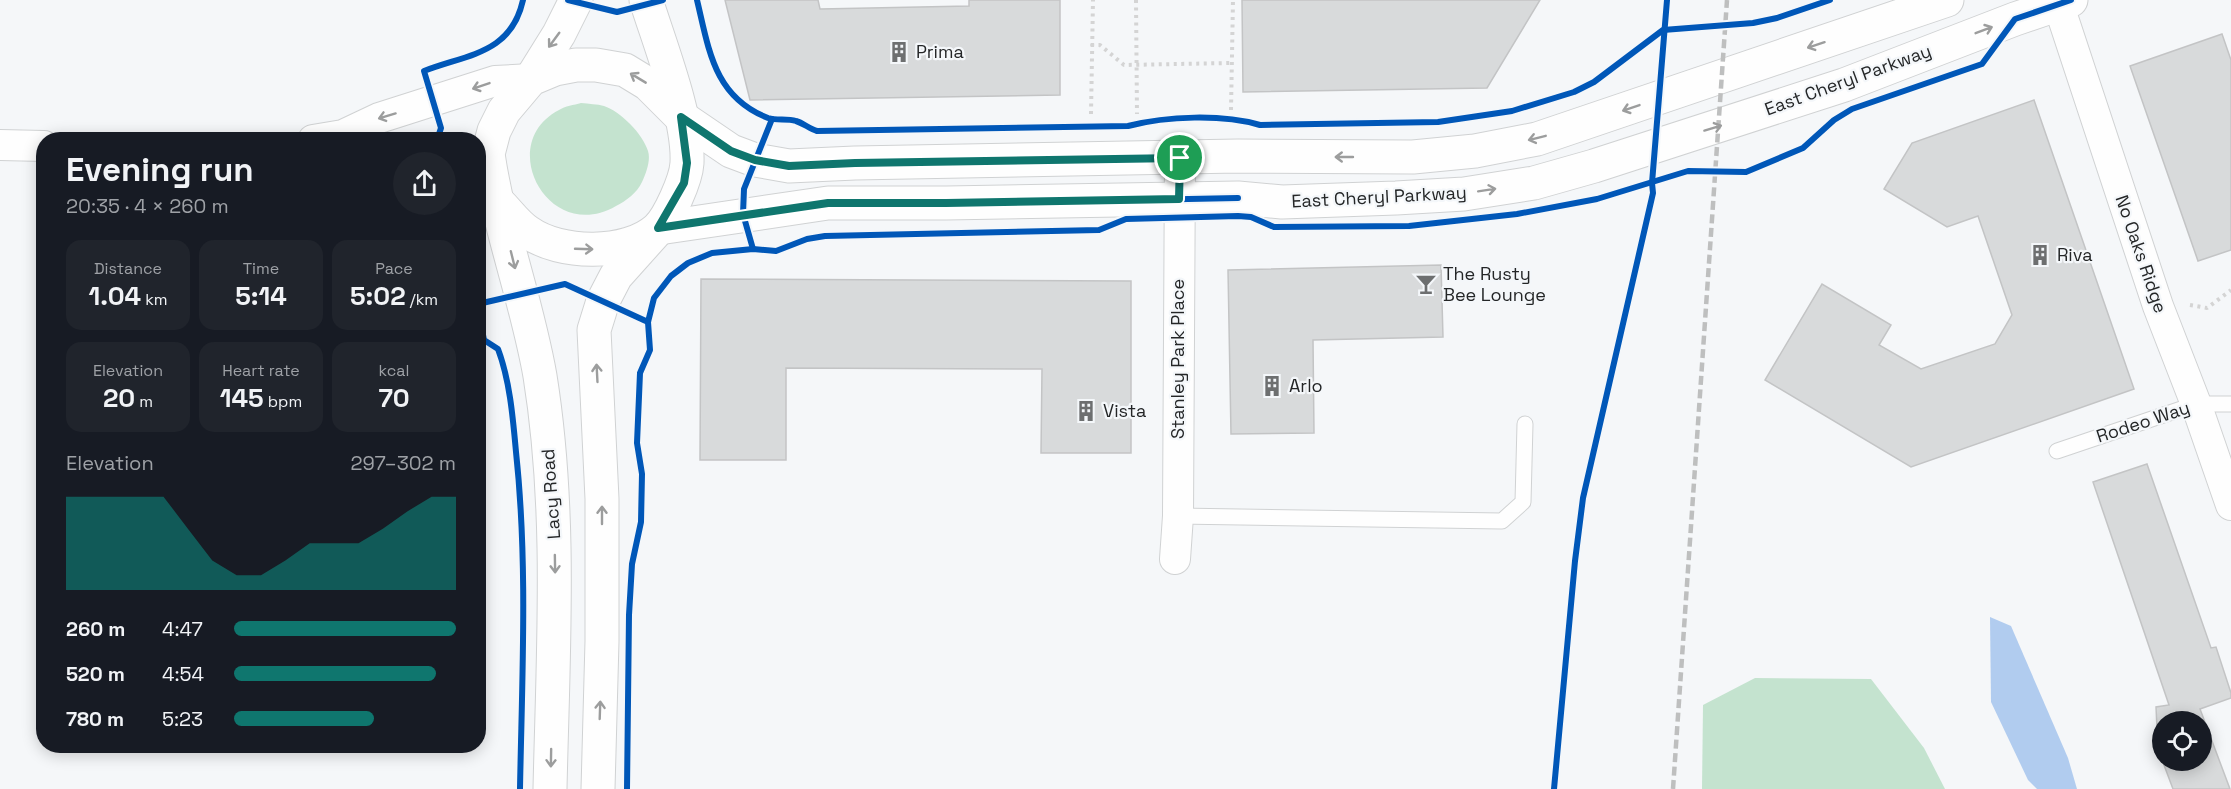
<!DOCTYPE html>
<meta charset="utf-8">
<style>
:root{--surface:#171b24;--page:#20242c;--text:#f1f3f6;--muted:#9ea1a6;--accent:#0f766e}
body{margin:0;font-family:"Space Grotesk",sans-serif;background:var(--page);color:var(--text);height:100vh;display:flex;flex-direction:column;font-size:22px;white-space:nowrap}
*{box-sizing:border-box;margin:0}
p{font-size:20px;color:var(--muted)}
.icon{flex:none;width:33px;height:33px;fill:none;stroke:currentColor;stroke-width:2;stroke-linecap:round;stroke-linejoin:round}
.map{position:relative;flex:1;overflow:hidden}
.panel{position:absolute;left:36px;top:132px;width:450px;height:621px;display:flex;flex-direction:column;background:var(--surface);border-radius:24px;box-shadow:0 3px 15px #0003}
.panel>*{flex:none}
.tools{position:absolute;left:2152px;top:711px;display:grid;gap:12px}
.tools a{display:grid;place-items:center;width:60px;height:60px;border-radius:50%;background:var(--surface);box-shadow:0 3px 15px #0003;font-size:30px}
.pin{position:absolute;display:grid;place-items:center;width:51px;height:51px;color:#fff;margin:-26px;border:3px solid #fff;border-radius:50%;box-shadow:0 2px 6px #0007}
.round{display:grid;place-items:center;flex:none;width:63px;height:63px;border-radius:32px;background:var(--page)}
.head{display:flex;align-items:center;justify-content:space-between;height:102px;padding:0 30px}
h1{font-size:33px;font-weight:700;line-height:45px}
.figures{display:grid;grid-template-columns:repeat(3,1fr);gap:9px;height:102px;padding:6px 30px}
.figures div{display:grid;align-content:center;border-radius:15px;background:var(--page);text-align:center}
.figures b{font-size:26px;font-weight:700}
.figures small{font-size:16px;font-weight:400}
.figures p{font-size:16px}
.chart{height:168px;padding:12px 30px}
.chart p{display:flex;justify-content:space-between}
.chart svg{width:100%;height:108px;margin-top:6px;fill:var(--accent);opacity:.7}
ul{padding:0 30px;list-style:none;font-size:20px}
li{display:grid;grid-template-columns:96px 72px 1fr;align-items:center;height:45px}
li i{height:15px;border-radius:8px;background:var(--accent)}
.map>svg:first-child{display:block}
.green{fill:#c4e3cf}
.water{fill:#b1ccef}
.building{fill:#d8dadb;stroke:#c3c4c5;stroke-width:1.5;fill-rule:evenodd}
.lines{fill:none;stroke-linecap:round;stroke-linejoin:round}
.lane-casing{stroke:#d0d2d3;stroke-width:17}
.street-casing{stroke:#d0d2d3;stroke-width:32}
.secondary-casing{stroke:#d0d2d3;stroke-width:35}
.path{stroke:#d4d4d4;stroke-width:4;stroke-dasharray:3 4.5;stroke-linecap:butt}
.lane{stroke:#fefefe;stroke-width:15}
.street{stroke:#fefefe;stroke-width:30}
.secondary{stroke:#fefefe;stroke-width:33}
.rail{stroke:#bebfbf;stroke-width:4.5;stroke-dasharray:9 4.5;stroke-linecap:butt}
.cycleway-casing{stroke:#f4f7fa;stroke-width:10}
.cycleway{stroke:#0057b8;stroke-width:6}
.oneway{stroke:#9c9d9d}
.route-casing{stroke:#fff;stroke-width:12}
.route{stroke:#0f766e;stroke-width:8}
.labels{text-anchor:middle;stroke-width:4.5;stroke-linejoin:round;paint-order:stroke}
.poi-label{font-size:18px;fill:#242627;stroke:#f4f7fa;text-anchor:start}
.street-label{font-size:18px;fill:#242627;stroke:#f4f7fa}
</style>
<div class="map">
<svg width="2231" height="789" viewBox="0 0 2231 789">
<rect width="100%" height="100%" fill="#f5f7f9"/>
<g class="green">
<path d="M581 103C589 104 597 104 604 106 620 111 643 134 648 151 651 160 646 174 642 182 637 193 626 201 616 206 549 245 494 144 559 110 565 106 574 105 581 103Z"/>
<polygon points="1755,678 1871,679 1924,748 1945,789 1702,789 1703,705"/>
</g>
<polygon class="water" points="1990,617 2011,626 2068,758 2077,789 2037,789 2028,780 1991,702"/>
<g class="building">
<polygon points="725,0 818,0 820,9 969,6 969,0 1060,0 1060,95 750,100"/>
<polygon points="1242,0 1540,0 1487,88 1243,92"/>
<polygon points="2222,34 2231,60 2231,250 2198,261 2130,66"/>
<polygon points="2034,100 2134,389 1911,467 1765,380 1822,284 1891,325 1879,345 1921,369 1995,344 2012,315 1978,216 1947,227 1884,189 1912,143"/>
<polygon points="1441,265 1443,337 1313,340 1314,433 1231,434 1228,270"/>
<polygon points="701,279 1131,281 1131,453 1041,453 1042,369 786,368 786,460 700,460"/>
<path d="M2147 464 2211 648 2216 647 2231 693V698L2200 709 2230 789H2173L2158 749 2156 707 2169 705 2093 482ZM2163 722H2202V760H2163Z"/>
</g>
<g class="lines">
<defs>
<g id="lane">
<polyline points="2057,451 2196,404 2231,404"/>
<polyline points="1178,516 1502,521 1523,502 1525,424"/>
</g>
<g id="street">
<polyline points="2057,0 2158,306 2196,404 2231,505"/>
<polyline points="313,140 343,135 379,118 495,81 531,79"/>
<polyline points="0,145 44,146"/>
<polyline points="1175,559 1178,516 1180,158"/>
</g>
<g id="secondary">
<polyline points="531,79 559,34 576,0"/>
<path d="M499 203C508 212 517 225 528 232 560 255 627 256 657 229 669 218 686 180 687 163 689 118 660 45 646 0"/>
<polyline points="659,228 828,203 946,203 1238,198 1282,202 1396,198 1464,194 1534,183 1594,166 1844,85 2015,19 2071,0"/>
<path d="M550 789C553 651 562 513 540 376 527 301 499 229 488 154L494 131 504 111 531 79 555 69 576 65H596L625 70 648 84 681 117 731 151 755 160 789 166 855 163 1238 156 1413 157 1475 151 1537 139 1947 0"/>
<polyline points="598,789 602,641 602,499 594,330 603,301 616,276 659,228"/>
</g>
</defs>
<use href="#lane" class="lane-casing"/>
<use href="#street" class="street-casing"/>
<use href="#secondary" class="secondary-casing"/>
<g class="path">
<polyline points="1136,0 1137,114"/>
<polyline points="1091,45 1100,45 1124,65 1231,63"/>
<polyline points="1231,110 1233,0"/>
<polyline points="1091,114 1093,0"/>
<polyline points="2190,305 2207,308 2231,290"/>
</g>
<use href="#lane" class="lane"/>
<use href="#street" class="street"/>
<use href="#secondary" class="secondary"/>
<polyline class="rail" points="1673,789 1727,0"/>
<defs>
<g id="cycleway">
<polyline points="568,0 617,12 663,0"/>
<path d="M697 0C709 50 714 97 768 118 777 121 787 118 796 121 803 123 810 129 817 131L1128 126C1167 116 1222 114 1260 125L1438 122 1512 111 1574 92 1594 82 1663 30 1753 23 1777 18 1830 0"/>
<path d="M437 140 441 128 424 71C468 54 511 54 523 0"/>
<polyline points="1089,201 1238,198"/>
<polyline points="753,249 743,214 744,189 772,119"/>
<polyline points="478,304 565,284 648,322"/>
<path d="M478 309 484 340 498 349C510 381 513 419 516 452 528 564 522 677 520 789"/>
<polyline points="627,789 629,615 632,564 641,522 642,474 637,443 640,373 650,350 648,322 654,298 671,276 688,263 712,253 753,249 776,251 807,239 825,236 1099,230 1126,219 1238,216 1251,217 1274,227 1409,226 1517,214 1597,199 1688,171 1746,172 1803,148 1834,120 1852,109 1982,64 2015,19 2071,0"/>
<polyline points="1554,789 1575,561 1583,498 1653,193 1652,183 1667,0"/>
</g>
</defs>
<use href="#cycleway" class="cycleway-casing"/>
<use href="#cycleway" class="cycleway"/>
</g>
<defs><path id="oneway-shaft" d="M-6 0H5M1.5-3L5.5 0L1.5 3" fill="none" stroke-width="1.6" stroke-linecap="round" stroke-linejoin="round" transform="scale(1.5)"/></defs>
<g class="oneway">
<use href="#oneway-shaft" transform="translate(1984 30) rotate(-21)"/>
<use href="#oneway-shaft" transform="translate(554 40) rotate(126)"/>
<use href="#oneway-shaft" transform="translate(1816 45) rotate(162)"/>
<use href="#oneway-shaft" transform="translate(638 78) rotate(-149)"/>
<use href="#oneway-shaft" transform="translate(481 86) rotate(161)"/>
<use href="#oneway-shaft" transform="translate(1631 108) rotate(161)"/>
<use href="#oneway-shaft" transform="translate(387 116) rotate(163)"/>
<use href="#oneway-shaft" transform="translate(1713 128) rotate(-17)"/>
<use href="#oneway-shaft" transform="translate(1537 138) rotate(166)"/>
<use href="#oneway-shaft" transform="translate(1344 157) rotate(-180)"/>
<use href="#oneway-shaft" transform="translate(1487 190) rotate(-9)"/>
<use href="#oneway-shaft" transform="translate(584 249) rotate(2)"/>
<use href="#oneway-shaft" transform="translate(513 260) rotate(76)"/>
<use href="#oneway-shaft" transform="translate(597 373) rotate(-93)"/>
<use href="#oneway-shaft" transform="translate(602 515) rotate(-90)"/>
<use href="#oneway-shaft" transform="translate(555 564) rotate(89)"/>
<use href="#oneway-shaft" transform="translate(600 710) rotate(-88)"/>
<use href="#oneway-shaft" transform="translate(551 758) rotate(91)"/>
</g>
<g class="lines">
<defs>
<polygon id="route" points="681,117 731,151 755,160 789,166 855,163 1180,158 1179,199 946,203 828,203 658,228 684,183 687,163"/>
</defs>
<use href="#route" class="route-casing"/>
<use href="#route" class="route"/>
</g>
<defs>
<symbol id="building-bare" viewBox="-9 -9 18 18"><path d="M-4-6H4V6H1V3H-1V6H-4ZM-2.5-4.3h1.7v1.8h-1.7ZM.8-4.3h1.7v1.8H.8ZM-2.5-1h1.7V.8h-1.7ZM.8-1h1.7V.8H.8Z" fill="#6d6f70" stroke="#f4f7fa" stroke-width="2.5" paint-order="stroke"/></symbol>
<symbol id="bar-bare" viewBox="-9 -9 18 18"><path d="M-6-5H6L.8 .8V4.5H3.5V6h-7V4.5H-.8V.8Z" fill="#6d6f70" stroke="#f4f7fa" stroke-width="2.5" paint-order="stroke"/></symbol>
</defs>
<g fill-rule="evenodd">
<use href="#building-bare" x="884" y="37" width="30" height="30"/>
<use href="#building-bare" x="2025" y="240" width="30" height="30"/>
<use href="#bar-bare" x="1411" y="269" width="30" height="30"/>
<use href="#building-bare" x="1257" y="371" width="30" height="30"/>
<use href="#building-bare" x="1071" y="396" width="30" height="30"/>
</g>
<g class="labels">
<g class="poi-label">
<text x="916" y="58">Prima</text>
<text x="2057" y="261">Riva</text>
<text x="1443" y="280">The Rusty<tspan x="1443" dy="21">Bee Lounge</tspan></text>
<text x="1289" y="392">Arlo</text>
<text x="1103" y="417">Vista</text>
</g>
<g class="street-label">
<text transform="translate(1848 80) rotate(-20)" y="6">East Cheryl Parkway</text>
<text transform="translate(1379 197) rotate(-3)" y="6">East Cheryl Parkway</text>
<text transform="translate(2141 254) rotate(71)" y="6">No Oaks Ridge</text>
<text transform="translate(1178 359) rotate(-90)" y="6">Stanley Park Place</text>
<text transform="translate(2143 422) rotate(-18)" y="6">Rodeo Way</text>
<text transform="translate(551 494) rotate(-94)" y="6">Lacy Road</text>
</g>
</g>
</svg>
<div class="tools">
<a><svg class="icon" aria-label="locate" viewBox="0 0 24 24"><circle cx="12" cy="12" r="6"/><path d="M12 2v4M12 18v4M2 12h4M18 12h4"/></svg></a>
</div>
<div class="pin" style="left:1180px;top:158px;background:#1e9e55"><svg class="icon" aria-label="arrive" viewBox="0 0 24 24"><path d="M6 21V4h12l-3 4 3 4H6"/></svg></div>
<section class="panel">
<div class="head"><div><h1>Evening run</h1><p>20:35 · 4 × 260 m</p></div><a class="round"><svg class="icon" aria-label="share" viewBox="0 0 24 24"><path d="M12 15V3M7 8l5-5 5 5M5 13v7h14v-7"/></svg></a></div>
<div class="figures">
<div><p>Distance</p><b>1.04<small> km</small></b></div>
<div><p>Time</p><b>5:14</b></div>
<div><p>Pace</p><b>5:02<small> /km</small></b></div>
</div>
<div class="figures">
<div><p>Elevation</p><b>20<small> m</small></b></div>
<div><p>Heart rate</p><b>145<small> bpm</small></b></div>
<div><p>kcal</p><b>70</b></div>
</div>
<div class="chart"><p><span>Elevation</span>297–302 m</p>
<svg viewBox="0 0 160 44" preserveAspectRatio="none"><path d="M0 44V6L10 6L20 6L30 6L40 6L50 19L60 32L70 38L80 38L90 32L100 25L110 25L120 25L130 19L140 12L150 6L160 6V44z"/></svg>
</div>
<ul>
<li><b>260 m</b>4:47<i style="width:100%"></i></li>
<li><b>520 m</b>4:54<i style="width:91%"></i></li>
<li><b>780 m</b>5:23<i style="width:63%"></i></li>
</ul>
</section>
</div>
